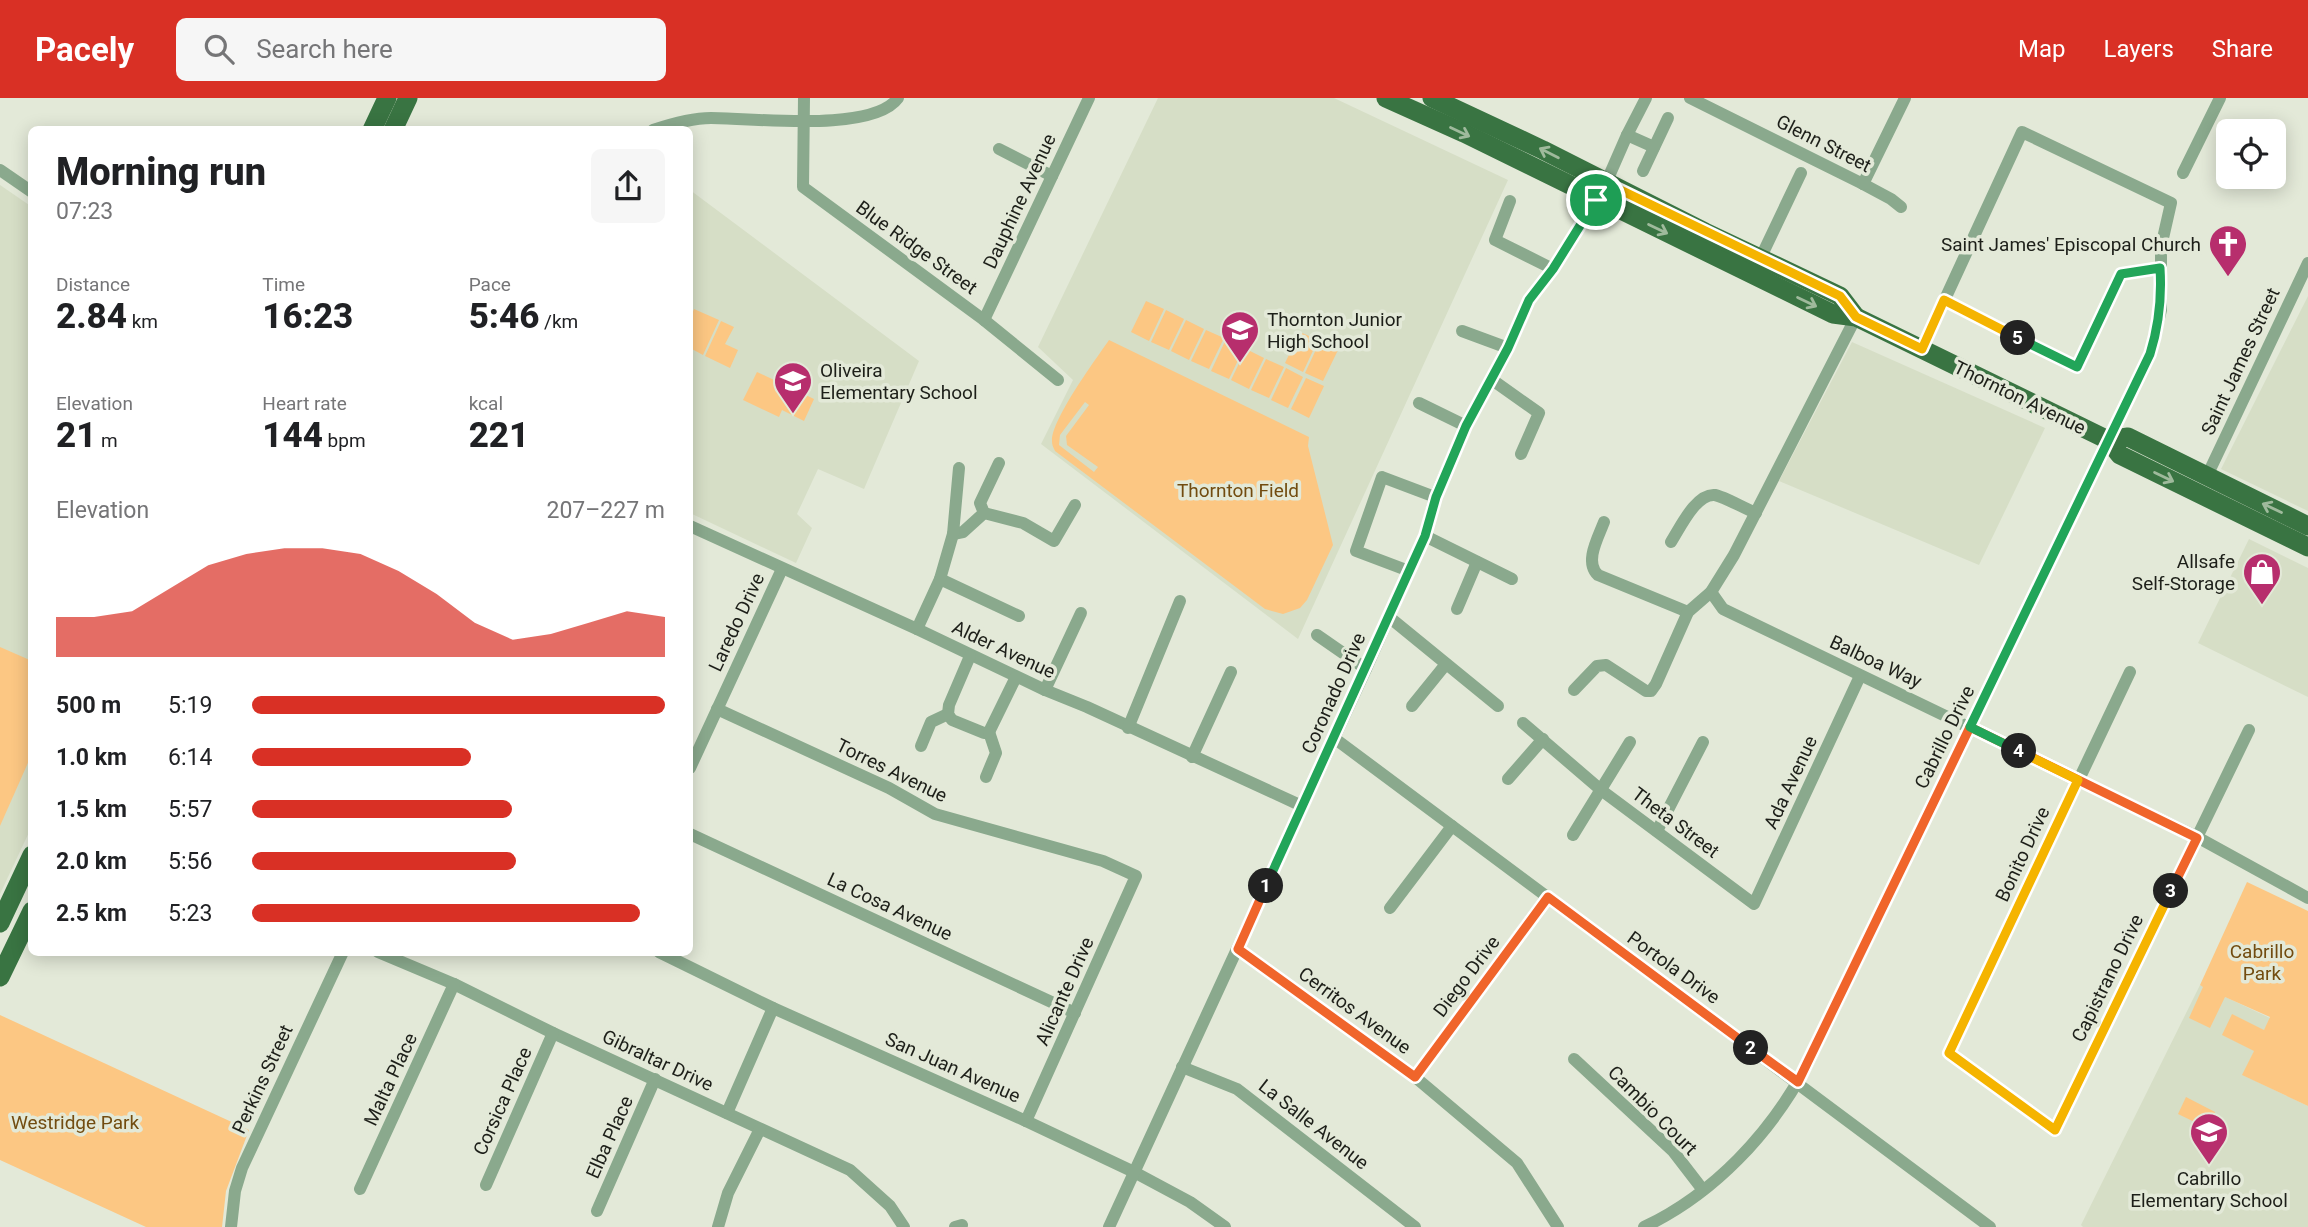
<!DOCTYPE html>
<meta charset="utf-8">
<style>
:root{--surface:#fff;--page:#f6f6f6;--text:#202124;--muted:#757577;--accent:#d93025}
body{margin:0;font-family:Roboto,sans-serif;background:var(--page);color:var(--text);height:100vh;display:flex;flex-direction:column;font-size:26px;white-space:nowrap}
*{box-sizing:border-box;margin:0}
p{font-size:23px;color:var(--muted)}
.icon{flex:none;width:38px;height:38px;fill:none;stroke:currentColor;stroke-width:2;stroke-linecap:round;stroke-linejoin:round}
.map{position:relative;flex:1;overflow:hidden}
.panel{position:absolute;left:28px;top:28px;width:665px;height:830px;display:flex;flex-direction:column;background:var(--surface);border-radius:10px;box-shadow:0 4px 18px #0003}
.panel>*{flex:none}
.buttons{position:absolute;left:2216px;top:21px;display:grid;gap:14px}
.buttons a{display:grid;place-items:center;width:70px;height:70px;border-radius:10px;background:var(--surface);box-shadow:0 4px 18px #0003;font-size:35px}
.pin{position:absolute;display:grid;place-items:center;width:60px;height:60px;color:#fff;margin:-30px;border:4px solid #fff;border-radius:50%;box-shadow:0 2px 7px #0007}
.km{position:absolute;width:35px;height:35px;margin:-18px;border-radius:50%;background:#222;color:#fff;font-size:19px;line-height:35px;text-align:center}
.round{display:grid;place-items:center;flex:none;width:74px;height:74px;border-radius:10px;background:var(--page)}
.headline{display:flex;align-items:center;justify-content:space-between;height:119px;padding:0 28px}
h1{font-size:38px;font-weight:800;line-height:52px}
.figures{display:grid;grid-template-columns:repeat(3,1fr);gap:10px;height:119px;padding:7px 28px}
.figures div{display:grid;align-content:center}
.figures b{font-size:35px;font-weight:800}
.figures small{font-size:19px;font-weight:400}
.figures p{font-size:19px}
.chart{height:196px;padding:14px 28px}
.chart p{display:flex;justify-content:space-between}
.chart svg{width:100%;height:126px;margin-top:7px;fill:var(--accent);opacity:.7}
ul{padding:0 28px;list-style:none;font-size:23px}
li{display:grid;grid-template-columns:112px 84px 1fr;align-items:center;height:52px}
li i{height:18px;border-radius:9px;background:var(--accent)}
header{display:flex;align-items:center;gap:42px;box-sizing:border-box;height:98px;padding:0 35px;background:var(--accent);color:#fff}
header strong{font-size:33px}
nav{display:flex;gap:38px;margin-inline-start:auto;font-size:24px}
.search{width:490px;height:63px;background:var(--page);display:flex;align-items:center;gap:18px;box-sizing:border-box;padding:0 24px;border-radius:10px;color:var(--muted);font-size:26px}
.map>svg:first-child{display:block}
.built{fill:#d6dec6}
.green{fill:#fcc783;fill-rule:evenodd}
.lines{fill:none;stroke-linecap:round;stroke-linejoin:round}
.minor{stroke:#8aa98d;stroke-width:12}
.primary{stroke:#397442;stroke-width:19}
.oneway{stroke:#9fba9c}
.split-1-casing{stroke:#fff;stroke-width:14}
.split-2-casing{stroke:#fff;stroke-width:14}
.split-3-casing{stroke:#fff;stroke-width:14}
.split-4-casing{stroke:#fff;stroke-width:14}
.split-5-casing{stroke:#fff;stroke-width:14}
.split-6-casing{stroke:#fff;stroke-width:14}
.split-1{stroke:#22a559;stroke-width:9}
.split-2{stroke:#f0652b;stroke-width:9}
.split-3{stroke:#f0652b;stroke-width:9}
.split-4{stroke:#f5b400;stroke-width:9}
.split-5{stroke:#22a559;stroke-width:9}
.split-6{stroke:#f5b400;stroke-width:9}
.labels{text-anchor:middle;stroke-width:7;stroke-linejoin:round;paint-order:stroke}
.street-label{font-size:19px;fill:#1d1f19;stroke:#e3e9d8}
.poi-label{font-size:19px;fill:#1d1f19;stroke:#e3e9d8;text-anchor:end}
.park-label{font-size:19px;fill:#724c10;stroke:#e3e9d8}
</style>
<header>
<strong>Pacely</strong>
<div class="search"><svg class="icon" aria-label="search" viewBox="0 0 24 24"><circle cx="10" cy="10" r="6"/><path d="M15 15l6 6"/></svg>Search here</div>
<nav><a>Map</a><a>Layers</a><a>Share</a></nav>
</header>
<div class="map">
<svg width="2308" height="1129" viewBox="0 0 2308 1129">
<rect width="100%" height="100%" fill="#e3e9d8"/>
<g class="built">
<polygon points="1158,0 1334,0 1508,82 1298,541 1041,346 1073,282 1038,249"/>
<polygon points="0,87 32,109 32,728 0,796"/>
<polygon points="690,92 919,263 864,391 818,371 797,416 812,430 796,465 690,415"/>
<polygon points="2308,198 2308,413 2221,371"/>
<polygon points="1852,244 2045,330 1979,467 1779,383"/>
<polygon points="2249,441 2308,470 2308,599 2198,545"/>
<polygon points="2200,887 2270,920 2243,977 2308,1008 2308,1129 2083,1129 2081,1127"/>
</g>
<g class="green">
<polygon points="1146,203 1164,211 1149,243 1131,234"/>
<polygon points="694,211 719,222 703,257 690,250 690,221"/>
<polygon points="1166,212 1184,221 1169,252 1151,244"/>
<polygon points="1186,222 1204,231 1189,262 1171,253"/>
<polygon points="721,223 734,229 725,246 738,252 730,270 705,258"/>
<polygon points="1206,232 1224,240 1209,271 1191,263"/>
<polygon points="1300,234 1318,242 1303,274 1285,265"/>
<polygon points="1226,241 1244,250 1229,281 1211,273"/>
<path d="M1109 242 1309 339 1308 348 1333 447 1307 502 1300 510 1283 516 1265 511 1055 353C1053 349 1052 347 1052 343 1051 322 1096 261 1109 242ZM1085 304 1089 307 1066 338 1067 347 1098 369 1094 374 1059 347 1060 337Z"/>
<polygon points="1320,243 1338,252 1323,283 1305,275"/>
<polygon points="1246,251 1264,260 1249,291 1231,282"/>
<polygon points="1266,261 1284,269 1269,300 1251,292"/>
<polygon points="1286,270 1303,279 1288,310 1271,302"/>
<polygon points="757,274 814,301 804,323 782,312 779,319 743,302"/>
<polygon points="1306,280 1324,288 1309,320 1291,311"/>
<polygon points="0,549 32,563 31,658 0,728"/>
<polygon points="2247,784 2308,813 2308,1008 2242,977 2254,953 2222,937 2232,916 2264,932 2270,919 2225,899 2210,930 2189,920 2203,889 2200,887"/>
<polygon points="0,917 249,1032 226,1093 222,1129 146,1129 0,1062"/>
<polygon points="2186,999 2215,1014 2207,1030 2178,1016"/>
</g>
<g class="lines">
<g class="minor">
<polyline points="804,0 803,89 984,222 1058,282"/>
<polyline points="1690,0 1863,86 1891,101 1901,109"/>
<path d="M653 32C671 26 692 20 711 20 752 20 873 35 898 0"/>
<polyline points="1627,37 1654,49"/>
<polyline points="999,51 1052,78"/>
<polyline points="0,72 32,94"/>
<polyline points="1643,73 1668,20"/>
<polyline points="2183,75 2220,0"/>
<polyline points="1863,86 1905,0"/>
<polyline points="1510,103 1495,142 1553,171"/>
<polyline points="1761,159 1801,75"/>
<polyline points="1944,202 2077,269 2121,176 2160,170"/>
<polyline points="984,222 1089,0"/>
<polyline points="1462,233 1508,250"/>
<polyline points="1491,281 1539,315 1521,356"/>
<polyline points="1419,305 1466,328"/>
<polyline points="2207,378 2308,165"/>
<polyline points="984,415 980,405 999,365"/>
<path d="M1604 424C1598 440 1584 464 1598 477L1688 514"/>
<polyline points="690,428 917,531 1045,592 1087,609 1302,708"/>
<polyline points="953,436 963,434 984,415 1023,425 1054,443 1075,407"/>
<polyline points="1425,438 1512,481"/>
<path d="M1671 444C1680 430 1696 395 1715 397 1725 399 1745 411 1756 415"/>
<polyline points="1409,473 1356,453 1382,379 1435,399"/>
<polyline points="940,481 1019,518"/>
<polyline points="1711,494 1723,511 2197,739 2308,800"/>
<polyline points="1457,511 1477,464"/>
<polyline points="1389,519 1498,608"/>
<polyline points="917,531 940,481 953,436 959,370"/>
<polyline points="1317,537 1366,571"/>
<polyline points="970,558 949,607 948,616 952,622 984,635 989,634 1016,579"/>
<polyline points="2130,574 1949,955 2055,1032 2249,632"/>
<polyline points="1045,592 1081,515"/>
<polyline points="1574,592 1597,568 1606,567 1646,593 1651,593 1656,586 1688,514 1711,494 1734,457 1856,219"/>
<polyline points="1412,608 1446,566"/>
<polyline points="717,611 889,690 935,716 1103,763 1136,778 1026,1023"/>
<polyline points="1523,625 1601,692 1754,806 1860,578"/>
<polyline points="1128,630 1180,503"/>
<polyline points="1334,640 1990,1129"/>
<polyline points="921,648 931,624 948,616"/>
<polyline points="1192,659 1231,574"/>
<polyline points="690,670 782,471"/>
<polyline points="986,679 996,655 989,634"/>
<polyline points="1508,681 1543,641"/>
<polyline points="1657,733 1703,644"/>
<polyline points="690,736 1075,915"/>
<polyline points="1573,737 1630,644"/>
<polyline points="1390,810 1452,728"/>
<polyline points="1238,851 1415,979 1517,1065 1558,1129"/>
<polyline points="378,854 454,886 553,935 850,1072 890,1108 904,1129"/>
<polyline points="659,854 773,910 1026,1023 1134,1074 1190,1104 1225,1129"/>
<polyline points="1574,961 1673,1053 1703,1092"/>
<polyline points="1182,969 1237,991 1415,1129"/>
<polyline points="1415,979 1547,799"/>
<polyline points="727,1015 773,910"/>
<polyline points="486,1087 553,935"/>
<polyline points="360,1091 454,886"/>
<polyline points="597,1113 655,981"/>
<polyline points="231,1129 235,1093 242,1070 343,854"/>
<polyline points="718,1129 728,1095 760,1031"/>
<polyline points="955,1129 962,1127"/>
<polyline points="1109,1129 1366,571 1425,438 1435,399 1466,328 1508,250 1529,202 1553,171 1606,85 1627,37 1646,0"/>
<path d="M1644 1129C1714 1096 1771 1035 1807 967L2150 256 2161 212V149L2171 105 2022 34 1922 251"/>
</g>
<g class="primary">
<polyline points="1386,0 1464,35 1833,216 1856,219 2108,342 2120,357 2308,449"/>
<polyline points="1432,0 1543,52 1705,134 1840,198 1856,219"/>
<polyline points="372,32 387,0"/>
<polyline points="393,32 408,0"/>
<polyline points="2108,342 2128,339 2308,428"/>
<polyline points="0,825 32,757"/>
<polyline points="0,879 32,813"/>
</g>
</g>
<defs><path id="oneway-shaft" d="M-6 0H5M1.5-3L5.5 0L1.5 3" fill="none" stroke-width="1.6" stroke-linecap="round" stroke-linejoin="round" transform="scale(1.75)"/></defs>
<g class="oneway">
<use href="#oneway-shaft" transform="translate(1460 34) rotate(25)"/>
<use href="#oneway-shaft" transform="translate(1549 55) rotate(-153)"/>
<use href="#oneway-shaft" transform="translate(1658 131) rotate(26)"/>
<use href="#oneway-shaft" transform="translate(1807 204) rotate(26)"/>
<use href="#oneway-shaft" transform="translate(2164 379) rotate(26)"/>
<use href="#oneway-shaft" transform="translate(2272 410) rotate(-155)"/>
</g>
<g class="lines">
<defs>
<polyline id="split-1" points="1266,788 1425,438 1436,399 1466,328 1508,250 1529,202 1553,171 1596,102"/>
<polyline id="split-2" points="1266,788 1238,851 1415,979 1548,799 1751,950"/>
<polyline id="split-3" points="1751,950 1798,984 1970,629 2197,740 2171,793"/>
<polyline id="split-4" points="2019,653 2078,682 1949,955 2055,1032 2171,793"/>
<path id="split-5" d="M2018 240 2077 269 2121 176 2160 170C2162 201 2159 227 2150 256L1970 629 2019 653"/>
<polyline id="split-6" points="1596,102 1606,85 1840,198 1856,219 1922,251 1944,202 2018,240"/>
</defs>
<use href="#split-1" class="split-1-casing"/>
<use href="#split-2" class="split-2-casing"/>
<use href="#split-3" class="split-3-casing"/>
<use href="#split-4" class="split-4-casing"/>
<use href="#split-5" class="split-5-casing"/>
<use href="#split-6" class="split-6-casing"/>
<use href="#split-1" class="split-1"/>
<use href="#split-2" class="split-2"/>
<use href="#split-3" class="split-3"/>
<use href="#split-4" class="split-4"/>
<use href="#split-5" class="split-5"/>
<use href="#split-6" class="split-6"/>
</g>
<defs>
<symbol id="church-pin" viewBox="-11 -11 22 30"><path d="M0 17L-7.5 6A9.5 9.5 0 1 1 7.5 6Z" fill="#b72e6d" stroke="#e3e9d8"/><path d="M-1.2-6h2.4v3.5h3.3v2.4h-3.3V6h-2.4V-.1h-3.3v-2.4h3.3Z" fill="#fff"/></symbol>
<symbol id="school-pin" viewBox="-11 -11 22 30"><path d="M0 17L-7.5 6A9.5 9.5 0 1 1 7.5 6Z" fill="#b72e6d" stroke="#e3e9d8"/><path d="M0-5L7-2L0 1L-7-2ZM-4 1L0 2.5L4 1V4Q0 6-4 4Z" fill="#fff"/></symbol>
<symbol id="shop-pin" viewBox="-11 -11 22 30"><path d="M0 17L-7.5 6A9.5 9.5 0 1 1 7.5 6Z" fill="#b72e6d" stroke="#e3e9d8"/><path d="M-5-2.5h2.3a2.7 3.5 0 0 1 5.4 0H5L5.5 6h-11ZM-1.5-2.5h3a1.5 2.3 0 0 0-3 0Z" fill="#fff"/></symbol>
</defs>
<g fill-rule="evenodd">
<use href="#church-pin" x="2206" y="124" width="44" height="60"/>
<use href="#school-pin" x="1218" y="210" width="44" height="60"/>
<use href="#school-pin" x="771" y="261" width="44" height="60"/>
<use href="#shop-pin" x="2240" y="452" width="44" height="60"/>
<use href="#school-pin" x="2187" y="1012" width="44" height="60"/>
</g>
<g class="labels">
<g class="street-label">
<text transform="translate(1824 45) rotate(27)" y="7">Glenn Street</text>
<text transform="translate(1019 103) rotate(-65)" y="7">Dauphine Avenue</text>
<text transform="translate(917 149) rotate(36)" y="7">Blue Ridge Street</text>
<text transform="translate(2240 263) rotate(-65)" y="7">Saint James Street</text>
<text transform="translate(2020 299) rotate(26)" y="7">Thornton Avenue</text>
<text transform="translate(736 524) rotate(-65)" y="7">Laredo Drive</text>
<text transform="translate(1004 551) rotate(25)" y="7">Alder Avenue</text>
<text transform="translate(1876 563) rotate(25)" y="7">Balboa Way</text>
<text transform="translate(1333 595) rotate(-66)" y="7">Coronado Drive</text>
<text transform="translate(1944 639) rotate(-64)" y="7">Cabrillo Drive</text>
<text transform="translate(892 672) rotate(26)" y="7">Torres Avenue</text>
<text transform="translate(1790 684) rotate(-65)" y="7">Ada Avenue</text>
<text transform="translate(1676 724) rotate(37)" y="7">Theta Street</text>
<text transform="translate(2022 756) rotate(-65)" y="7">Bonito Drive</text>
<text transform="translate(890 808) rotate(25)" y="7">La Cosa Avenue</text>
<text transform="translate(1674 869) rotate(36)" y="7">Portola Drive</text>
<text transform="translate(1466 878) rotate(-53)" y="7">Diego Drive</text>
<text transform="translate(2107 880) rotate(-64)" y="7">Capistrano Drive</text>
<text transform="translate(1064 893) rotate(-66)" y="7">Alicante Drive</text>
<text transform="translate(1355 912) rotate(36)" y="7">Cerritos Avenue</text>
<text transform="translate(658 962) rotate(25)" y="7">Gibraltar Drive</text>
<text transform="translate(953 969) rotate(24)" y="7">San Juan Avenue</text>
<text transform="translate(262 981) rotate(-65)" y="7">Perkins Street</text>
<text transform="translate(390 981) rotate(-65)" y="7">Malta Place</text>
<text transform="translate(502 1003) rotate(-66)" y="7">Corsica Place</text>
<text transform="translate(1653 1012) rotate(45)" y="7">Cambio Court</text>
<text transform="translate(1314 1026) rotate(38)" y="7">La Salle Avenue</text>
<text transform="translate(609 1039) rotate(-66)" y="7">Elba Place</text>
</g>
<g class="poi-label">
<text x="2201" y="153">Saint James' Episcopal Church</text>
<text x="1267" y="228" text-anchor="start">Thornton Junior<tspan x="1267" dy="22">High School</tspan></text>
<text x="820" y="279" text-anchor="start">Oliveira<tspan x="820" dy="22">Elementary School</tspan></text>
<text x="2235" y="470">Allsafe<tspan x="2235" dy="22">Self-Storage</tspan></text>
<text x="2209" y="1087" text-anchor="middle">Cabrillo<tspan x="2209" dy="22">Elementary School</tspan></text>
</g>
<g class="park-label">
<text x="1238" y="399">Thornton Field</text>
<text x="2262" y="860">Cabrillo<tspan x="2262" dy="22">Park</tspan></text>
<text x="75" y="1031">Westridge Park</text>
</g>
</g>
</svg>
<div class="buttons">
<a><svg class="icon" aria-label="locate" viewBox="0 0 24 24"><circle cx="12" cy="12" r="6"/><path d="M12 2v4M12 18v4M2 12h4M18 12h4"/></svg></a>
</div>
<div class="pin" style="left:1596px;top:102px;background:#1e9e55"><svg class="icon" aria-label="arrive" viewBox="0 0 24 24"><path d="M6 21V4h12l-3 4 3 4H6"/></svg></div>
<b class="km" style="left:1266px;top:788px">1</b>
<b class="km" style="left:1751px;top:950px">2</b>
<b class="km" style="left:2171px;top:793px">3</b>
<b class="km" style="left:2019px;top:653px">4</b>
<b class="km" style="left:2018px;top:240px">5</b>
<section class="panel">
<div class="headline"><div><h1>Morning run</h1><p>07:23</p></div><a class="round"><svg class="icon" aria-label="share" viewBox="0 0 24 24"><path d="M12 15V3M7 8l5-5 5 5M5 13v7h14v-7"/></svg></a></div>
<div class="figures">
<div><p>Distance</p><b>2.84<small> km</small></b></div>
<div><p>Time</p><b>16:23</b></div>
<div><p>Pace</p><b>5:46<small> /km</small></b></div>
</div>
<div class="figures">
<div><p>Elevation</p><b>21<small> m</small></b></div>
<div><p>Heart rate</p><b>144<small> bpm</small></b></div>
<div><p>kcal</p><b>221</b></div>
</div>
<div class="chart"><p><span>Elevation</span>207–227 m</p>
<svg viewBox="0 0 160 44" preserveAspectRatio="none"><path d="M0 44V30L10 30L20 28L30 20L40 12L50 8L60 6L70 6L80 8L90 14L100 22L110 32L120 38L130 36L140 32L150 28L160 30V44z"/></svg>
</div>
<ul>
<li><b>500 m</b>5:19<i style="width:100%"></i></li>
<li><b>1.0 km</b>6:14<i style="width:53%"></i></li>
<li><b>1.5 km</b>5:57<i style="width:63%"></i></li>
<li><b>2.0 km</b>5:56<i style="width:64%"></i></li>
<li><b>2.5 km</b>5:23<i style="width:94%"></i></li>
</ul>
</section>
</div>
